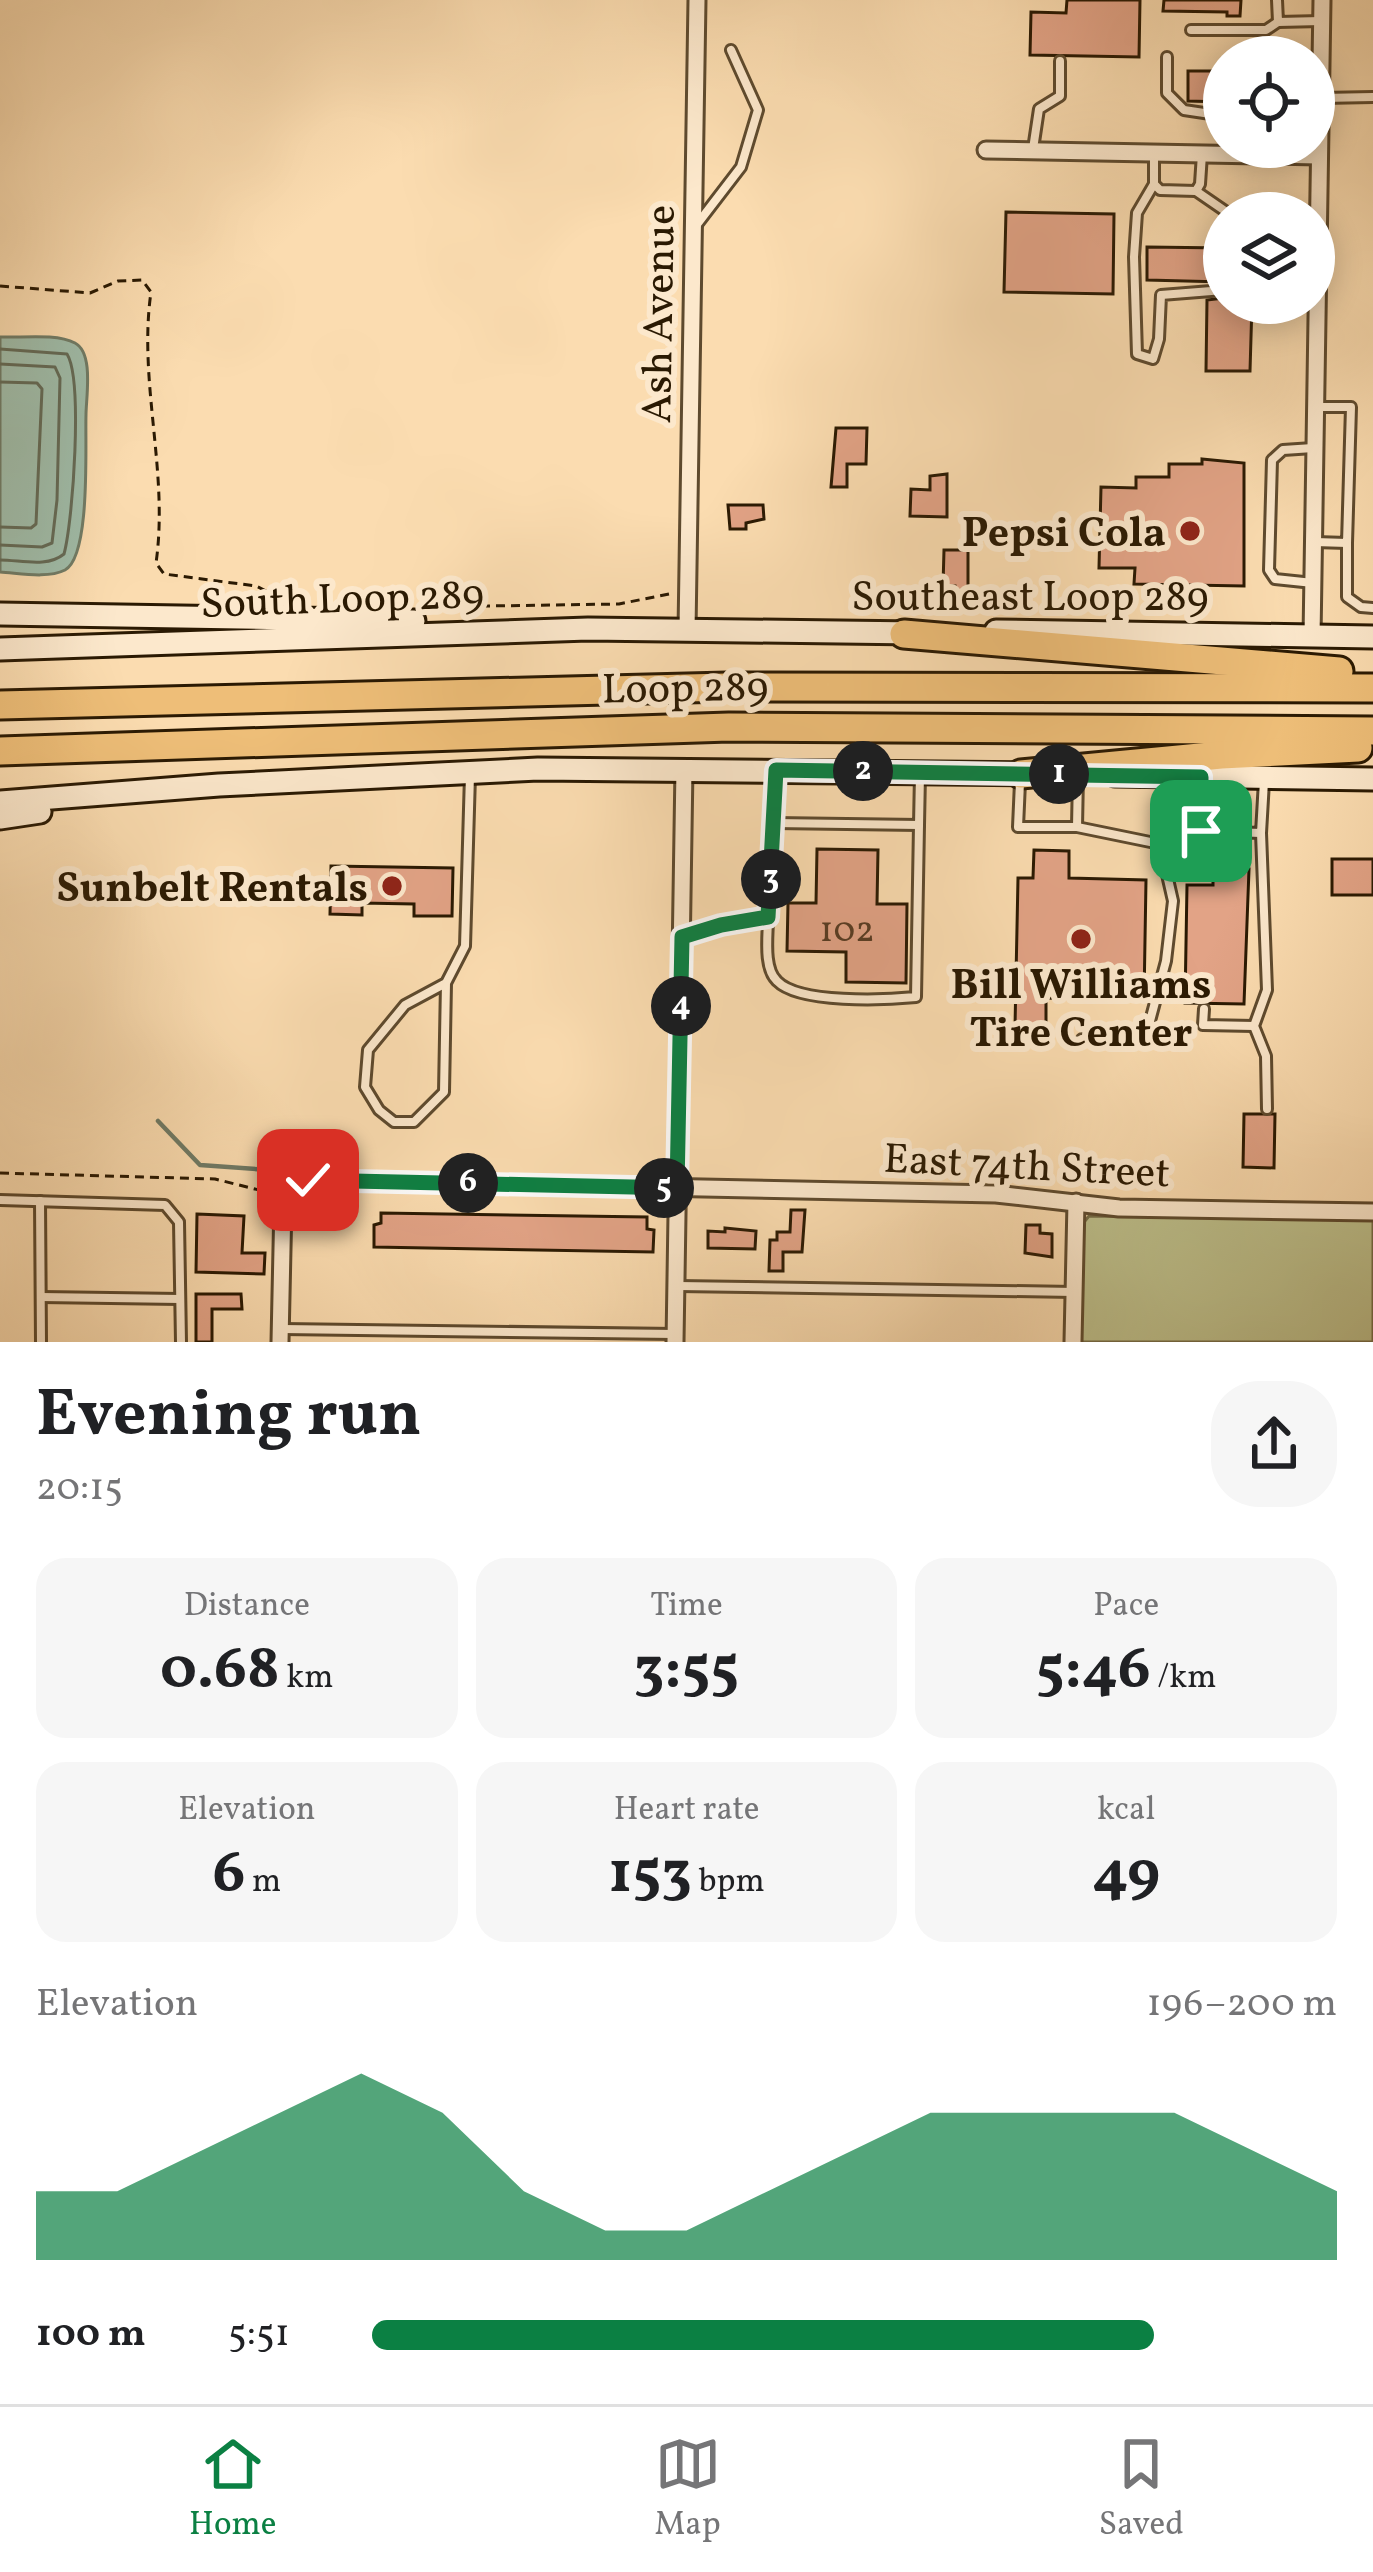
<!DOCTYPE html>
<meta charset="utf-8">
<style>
:root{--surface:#fff;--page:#f6f6f6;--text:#202124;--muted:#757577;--line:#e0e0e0;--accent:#0b8043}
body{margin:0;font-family:Vollkorn,serif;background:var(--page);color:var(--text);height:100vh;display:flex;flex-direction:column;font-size:45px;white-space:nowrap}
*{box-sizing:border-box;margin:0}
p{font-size:39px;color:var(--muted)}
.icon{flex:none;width:66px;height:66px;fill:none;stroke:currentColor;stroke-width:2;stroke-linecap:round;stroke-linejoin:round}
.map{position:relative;height:1342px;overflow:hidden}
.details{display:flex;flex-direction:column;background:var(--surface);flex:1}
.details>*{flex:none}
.tools{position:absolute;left:1203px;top:36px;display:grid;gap:24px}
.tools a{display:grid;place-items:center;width:132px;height:132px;border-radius:50%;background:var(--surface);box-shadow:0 6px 30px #0003;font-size:60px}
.pin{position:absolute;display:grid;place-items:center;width:102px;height:102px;color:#fff;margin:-51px;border-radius:24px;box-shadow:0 6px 18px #0006}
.km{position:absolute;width:60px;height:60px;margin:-30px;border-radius:50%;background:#222;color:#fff;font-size:33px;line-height:60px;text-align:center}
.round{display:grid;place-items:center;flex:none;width:126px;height:126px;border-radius:48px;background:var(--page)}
.overview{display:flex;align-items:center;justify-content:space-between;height:204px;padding:0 36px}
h1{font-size:66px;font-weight:700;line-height:90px}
.stats{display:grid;grid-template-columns:repeat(3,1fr);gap:18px;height:204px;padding:12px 36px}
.stats div{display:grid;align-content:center;border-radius:30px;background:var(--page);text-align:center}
.stats b{font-size:60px;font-weight:700}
.stats small{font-size:33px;font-weight:400}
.stats p{font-size:33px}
.chart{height:336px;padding:24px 36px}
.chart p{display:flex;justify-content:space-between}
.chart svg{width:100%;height:216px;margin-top:12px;fill:var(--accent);opacity:.7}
ul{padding:0 36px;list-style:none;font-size:39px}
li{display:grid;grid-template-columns:192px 144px 1fr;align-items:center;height:90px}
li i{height:30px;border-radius:15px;background:var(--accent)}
.tab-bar{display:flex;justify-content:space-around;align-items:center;height:168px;border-top:3px solid var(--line);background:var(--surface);font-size:33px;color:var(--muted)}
.tab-bar a{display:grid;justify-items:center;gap:6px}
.tab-bar .on{color:var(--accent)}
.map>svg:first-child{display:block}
.green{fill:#bdc08c;stroke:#746c47;stroke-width:3}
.water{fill:#9fbca9;stroke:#707b66;stroke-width:3}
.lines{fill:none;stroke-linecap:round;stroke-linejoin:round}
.shore{stroke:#646a56;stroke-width:3}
.stream{stroke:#707b66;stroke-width:4.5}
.building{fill:#e2a386;stroke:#2a1902;stroke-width:3}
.lane-casing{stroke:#5e4a2e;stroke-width:14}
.street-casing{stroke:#5e4a2e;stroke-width:21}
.secondary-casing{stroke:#2a1902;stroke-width:27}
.highway-casing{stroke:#2a1902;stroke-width:33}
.path{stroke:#2a1902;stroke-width:3;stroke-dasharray:9 6;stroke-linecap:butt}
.lane{stroke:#fce8cc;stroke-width:8}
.street{stroke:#fce8cc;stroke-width:15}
.secondary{stroke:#fce8cc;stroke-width:21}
.highway{stroke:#eebe78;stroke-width:27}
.route-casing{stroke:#fff;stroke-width:24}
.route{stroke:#0b8043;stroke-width:15}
.poi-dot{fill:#8f2418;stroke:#fce8cc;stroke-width:4.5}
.labels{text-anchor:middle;stroke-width:12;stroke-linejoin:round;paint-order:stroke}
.number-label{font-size:36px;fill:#583c23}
.street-label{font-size:42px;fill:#2a1902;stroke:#fce8cc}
.poi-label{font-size:42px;font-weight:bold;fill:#2a1902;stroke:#fce8cc;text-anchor:end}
</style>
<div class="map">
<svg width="1373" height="1342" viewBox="0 0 1373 1342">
<rect width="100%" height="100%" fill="#fbdcb0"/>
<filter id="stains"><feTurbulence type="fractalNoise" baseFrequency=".00167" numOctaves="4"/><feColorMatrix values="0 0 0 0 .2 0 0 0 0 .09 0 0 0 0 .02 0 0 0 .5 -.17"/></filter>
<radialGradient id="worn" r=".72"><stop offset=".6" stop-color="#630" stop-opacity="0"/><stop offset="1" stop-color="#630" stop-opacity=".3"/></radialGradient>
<polygon class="green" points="1089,1216 1373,1219 1373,1342 1078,1342 1080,1227"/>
<path class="water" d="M0 337C21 338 56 333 75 343 94 353 86 397 86 415 85 444 91 556 65 570 47 579 19 573 0 572Z"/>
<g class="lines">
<g class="shore">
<path d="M0 349 67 354C83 380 73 521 64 554 47 568 21 560 0 560"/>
<polyline points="0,364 55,367 60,378 57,500 52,543 42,547 0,545"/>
<polyline points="0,382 37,383 42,389 36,524 31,528 0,527"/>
</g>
<polyline class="stream" points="158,1121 200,1165 269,1170 284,1175"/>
</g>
<g class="building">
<polygon points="1067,0 1140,0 1139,57 1030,55 1031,12 1066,13"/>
<polygon points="1164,0 1241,0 1240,16 1227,16 1227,12 1163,11"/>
<polygon points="1188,71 1224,71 1224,102 1188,101"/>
<polygon points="1006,212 1114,214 1113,294 1004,292"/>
<polygon points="1147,247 1224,248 1224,282 1147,280"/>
<polygon points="1224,298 1224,303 1252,303 1250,371 1206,371 1207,300"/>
<polygon points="836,428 867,428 866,464 847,464 847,487 831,487"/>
<polygon points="1202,459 1244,463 1244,586 1134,584 1135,568 1099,568 1101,487 1136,488 1136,477 1169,477 1169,464 1202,464"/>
<polygon points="947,474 947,517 910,516 911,489 930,490 930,476"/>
<polygon points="728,505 763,505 764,519 746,523 746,529 730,529"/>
<polygon points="944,550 968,550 968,608 955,608 955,586 943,586"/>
<polygon points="817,849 878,850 877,904 907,904 906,983 846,982 846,952 787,951 788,903 816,903"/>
<polygon points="1034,850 1069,851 1069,878 1146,880 1144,1000 1046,998 1046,1027 1015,1027 1018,878 1033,878"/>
<rect x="1332" y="859" width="41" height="36"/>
<polygon points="1224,865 1227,869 1249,869 1244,1004 1185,1003 1187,885 1213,885 1213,869"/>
<polygon points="331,866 453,868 452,916 414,916 414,904 362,903 362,915 330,914"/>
<polygon points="1244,1114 1275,1114 1274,1168 1243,1167"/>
<polygon points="791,1210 805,1210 802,1252 783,1252 783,1271 769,1271 770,1240 777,1240 777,1232 790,1232"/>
<polygon points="381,1213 647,1217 647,1229 654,1230 653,1252 374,1247 374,1225 381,1223"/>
<polygon points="197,1214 244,1216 242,1253 265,1253 264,1274 196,1272"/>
<polygon points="1026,1225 1040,1225 1040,1233 1052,1234 1052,1257 1025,1253"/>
<polygon points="725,1228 756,1231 755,1249 708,1248 708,1231 725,1232"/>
<polygon points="196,1294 241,1294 242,1309 212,1309 212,1342 196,1342"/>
</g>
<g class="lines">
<defs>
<g id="lane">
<polyline points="1277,0 1278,22 1321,21"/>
<polyline points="1191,30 1266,30 1278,22"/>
<polyline points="1167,57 1167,93 1184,110 1224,116"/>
<polyline points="1322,98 1373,97"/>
<polyline points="1033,149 1039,109 1060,96 1060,61"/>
<polyline points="1154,154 1154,184 1160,190 1196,191 1200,184 1202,154"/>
<polyline points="1154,184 1137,213 1134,257 1137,354 1153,359 1159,339 1161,295 1224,290"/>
<polyline points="1196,191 1228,213"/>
<polyline points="695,227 741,167 758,110 731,50"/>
<polyline points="1284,303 1317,305"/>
<polyline points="1315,542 1347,543 1351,407 1316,407"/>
<polyline points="1347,543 1347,597 1361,607 1373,608"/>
<polyline points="1313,583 1275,579 1269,570 1272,460 1283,450 1313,448"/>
<polyline points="1201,779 1200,831 1261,833 1264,781"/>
<polyline points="1020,782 1018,827 1077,827 1078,775"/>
<polyline points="774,823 919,825 920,774"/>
<polyline points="1077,827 1160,844 1173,901 1166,961 1146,1036 1082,1039"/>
<polyline points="1261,833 1267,990 1254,1026 1266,1056 1267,1109"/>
<path d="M768 917C768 935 763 968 777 981 799 1004 885 1000 916 997L919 825"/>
<polyline points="683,937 747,918 768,917 776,774"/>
<polyline points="446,983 444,1092 414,1122 394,1122 379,1110 365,1087 368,1050 405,1005 446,983 465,946 470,775"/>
<polyline points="1204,1009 1203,1025 1254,1026"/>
<polyline points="0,1200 165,1205 179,1222 181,1342"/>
<polyline points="40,1201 41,1342"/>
<polyline points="678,1286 1074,1292"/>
<polyline points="41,1297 180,1299"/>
<polyline points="282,1329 675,1334"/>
</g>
<g id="street">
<polyline points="986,150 1319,156"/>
<polyline points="687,630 697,0"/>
<polyline points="1312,637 1322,0"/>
<polyline points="280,1342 283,1202 291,1188 307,1180 996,1194 1119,1208 1373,1212"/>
<polyline points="675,1342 684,768"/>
<polyline points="1073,1342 1076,1202"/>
</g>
<g id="secondary">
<polyline points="0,614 414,621"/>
<polyline points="996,631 1373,637"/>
<polyline points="0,649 588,629 917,633"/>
<polyline points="1115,775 1373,779"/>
<polyline points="0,802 219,785 538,769 1036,774"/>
<polyline points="0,818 40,812"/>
</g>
<g id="highway">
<polyline points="904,634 1339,671"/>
<polyline points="0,705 727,687 1373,688"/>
<polyline points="0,751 729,727 1373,731"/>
<polyline points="1021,774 1221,755 1358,748"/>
</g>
</defs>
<use href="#lane" class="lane-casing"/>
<use href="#street" class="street-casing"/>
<use href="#secondary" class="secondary-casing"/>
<use href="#highway" class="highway-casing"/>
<g class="path">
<path d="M0 286 90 293 118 281 142 280 151 292C138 382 169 472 156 563L164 574 256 586 286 601"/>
<polyline points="421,607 619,604 674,593"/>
<polyline points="0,1173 215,1179 271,1193"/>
</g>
<use href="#lane" class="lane"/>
<use href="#street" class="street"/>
<use href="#secondary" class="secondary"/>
<use href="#highway" class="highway"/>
</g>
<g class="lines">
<defs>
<polyline id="route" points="308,1180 677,1188 682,937 721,925 768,917 776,770 1201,777 1201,831"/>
</defs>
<use href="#route" class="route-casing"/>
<use href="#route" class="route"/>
</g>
<g class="poi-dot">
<circle cx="1190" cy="531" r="12"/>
<circle cx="392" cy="886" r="12"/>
<circle cx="1081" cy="939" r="12"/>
</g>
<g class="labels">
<g class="number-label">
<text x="847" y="941">102</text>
</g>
<g class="street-label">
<text transform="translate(657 314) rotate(-89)" y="15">Ash Avenue</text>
<text x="1030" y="610">Southeast Loop 289</text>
<text transform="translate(342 597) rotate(-2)" y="15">South Loop 289</text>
<text transform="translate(685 686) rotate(-1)" y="15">Loop 289</text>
<text transform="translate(1027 1164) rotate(3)" y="15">East 74th Street</text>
</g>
<g class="poi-label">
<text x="1166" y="546">Pepsi Cola</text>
<text x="368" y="901">Sunbelt Rentals</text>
<text x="1081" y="998" text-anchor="middle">Bill Williams<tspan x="1081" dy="48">Tire Center</tspan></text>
</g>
</g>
<rect width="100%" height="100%" filter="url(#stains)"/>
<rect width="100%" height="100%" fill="url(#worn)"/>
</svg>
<div class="tools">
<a><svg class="icon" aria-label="locate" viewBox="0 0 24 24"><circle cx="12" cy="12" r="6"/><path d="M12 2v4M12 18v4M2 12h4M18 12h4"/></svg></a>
<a><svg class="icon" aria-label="layers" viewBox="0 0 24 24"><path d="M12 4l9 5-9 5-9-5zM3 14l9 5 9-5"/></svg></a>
</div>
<div class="pin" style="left:1201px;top:831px;background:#1e9e55"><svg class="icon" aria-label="arrive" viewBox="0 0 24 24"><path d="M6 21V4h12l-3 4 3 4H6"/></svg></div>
<div class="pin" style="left:308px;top:1180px;background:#d93025"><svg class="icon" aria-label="check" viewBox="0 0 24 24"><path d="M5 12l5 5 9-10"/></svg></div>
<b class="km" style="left:1059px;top:774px">1</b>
<b class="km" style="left:863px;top:771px">2</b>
<b class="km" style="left:771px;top:879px">3</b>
<b class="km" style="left:681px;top:1006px">4</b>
<b class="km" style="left:664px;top:1188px">5</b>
<b class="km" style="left:468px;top:1183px">6</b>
</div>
<section class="details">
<div class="overview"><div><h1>Evening run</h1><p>20:15</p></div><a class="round"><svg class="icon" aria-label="share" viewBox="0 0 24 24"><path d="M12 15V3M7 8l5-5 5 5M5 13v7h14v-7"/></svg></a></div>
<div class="stats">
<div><p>Distance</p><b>0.68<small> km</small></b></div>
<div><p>Time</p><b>3:55</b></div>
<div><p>Pace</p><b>5:46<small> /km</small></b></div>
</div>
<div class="stats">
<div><p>Elevation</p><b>6<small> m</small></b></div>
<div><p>Heart rate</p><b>153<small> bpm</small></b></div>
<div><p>kcal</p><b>49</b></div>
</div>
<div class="chart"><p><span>Elevation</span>196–200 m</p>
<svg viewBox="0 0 160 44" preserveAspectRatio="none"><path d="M0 44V30L10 30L20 22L30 14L40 6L50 14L60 30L70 38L80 38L90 30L100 22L110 14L120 14L130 14L140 14L150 22L160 30V44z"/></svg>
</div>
<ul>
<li><b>100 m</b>5:51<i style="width:81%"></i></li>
</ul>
</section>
<nav class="tab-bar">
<a class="on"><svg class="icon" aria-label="home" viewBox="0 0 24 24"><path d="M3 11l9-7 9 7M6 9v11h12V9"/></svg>Home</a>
<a><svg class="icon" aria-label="map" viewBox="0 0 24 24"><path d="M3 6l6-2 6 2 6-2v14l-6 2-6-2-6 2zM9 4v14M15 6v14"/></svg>Map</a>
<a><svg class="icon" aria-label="saved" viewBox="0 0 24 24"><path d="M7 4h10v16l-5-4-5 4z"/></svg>Saved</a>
</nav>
